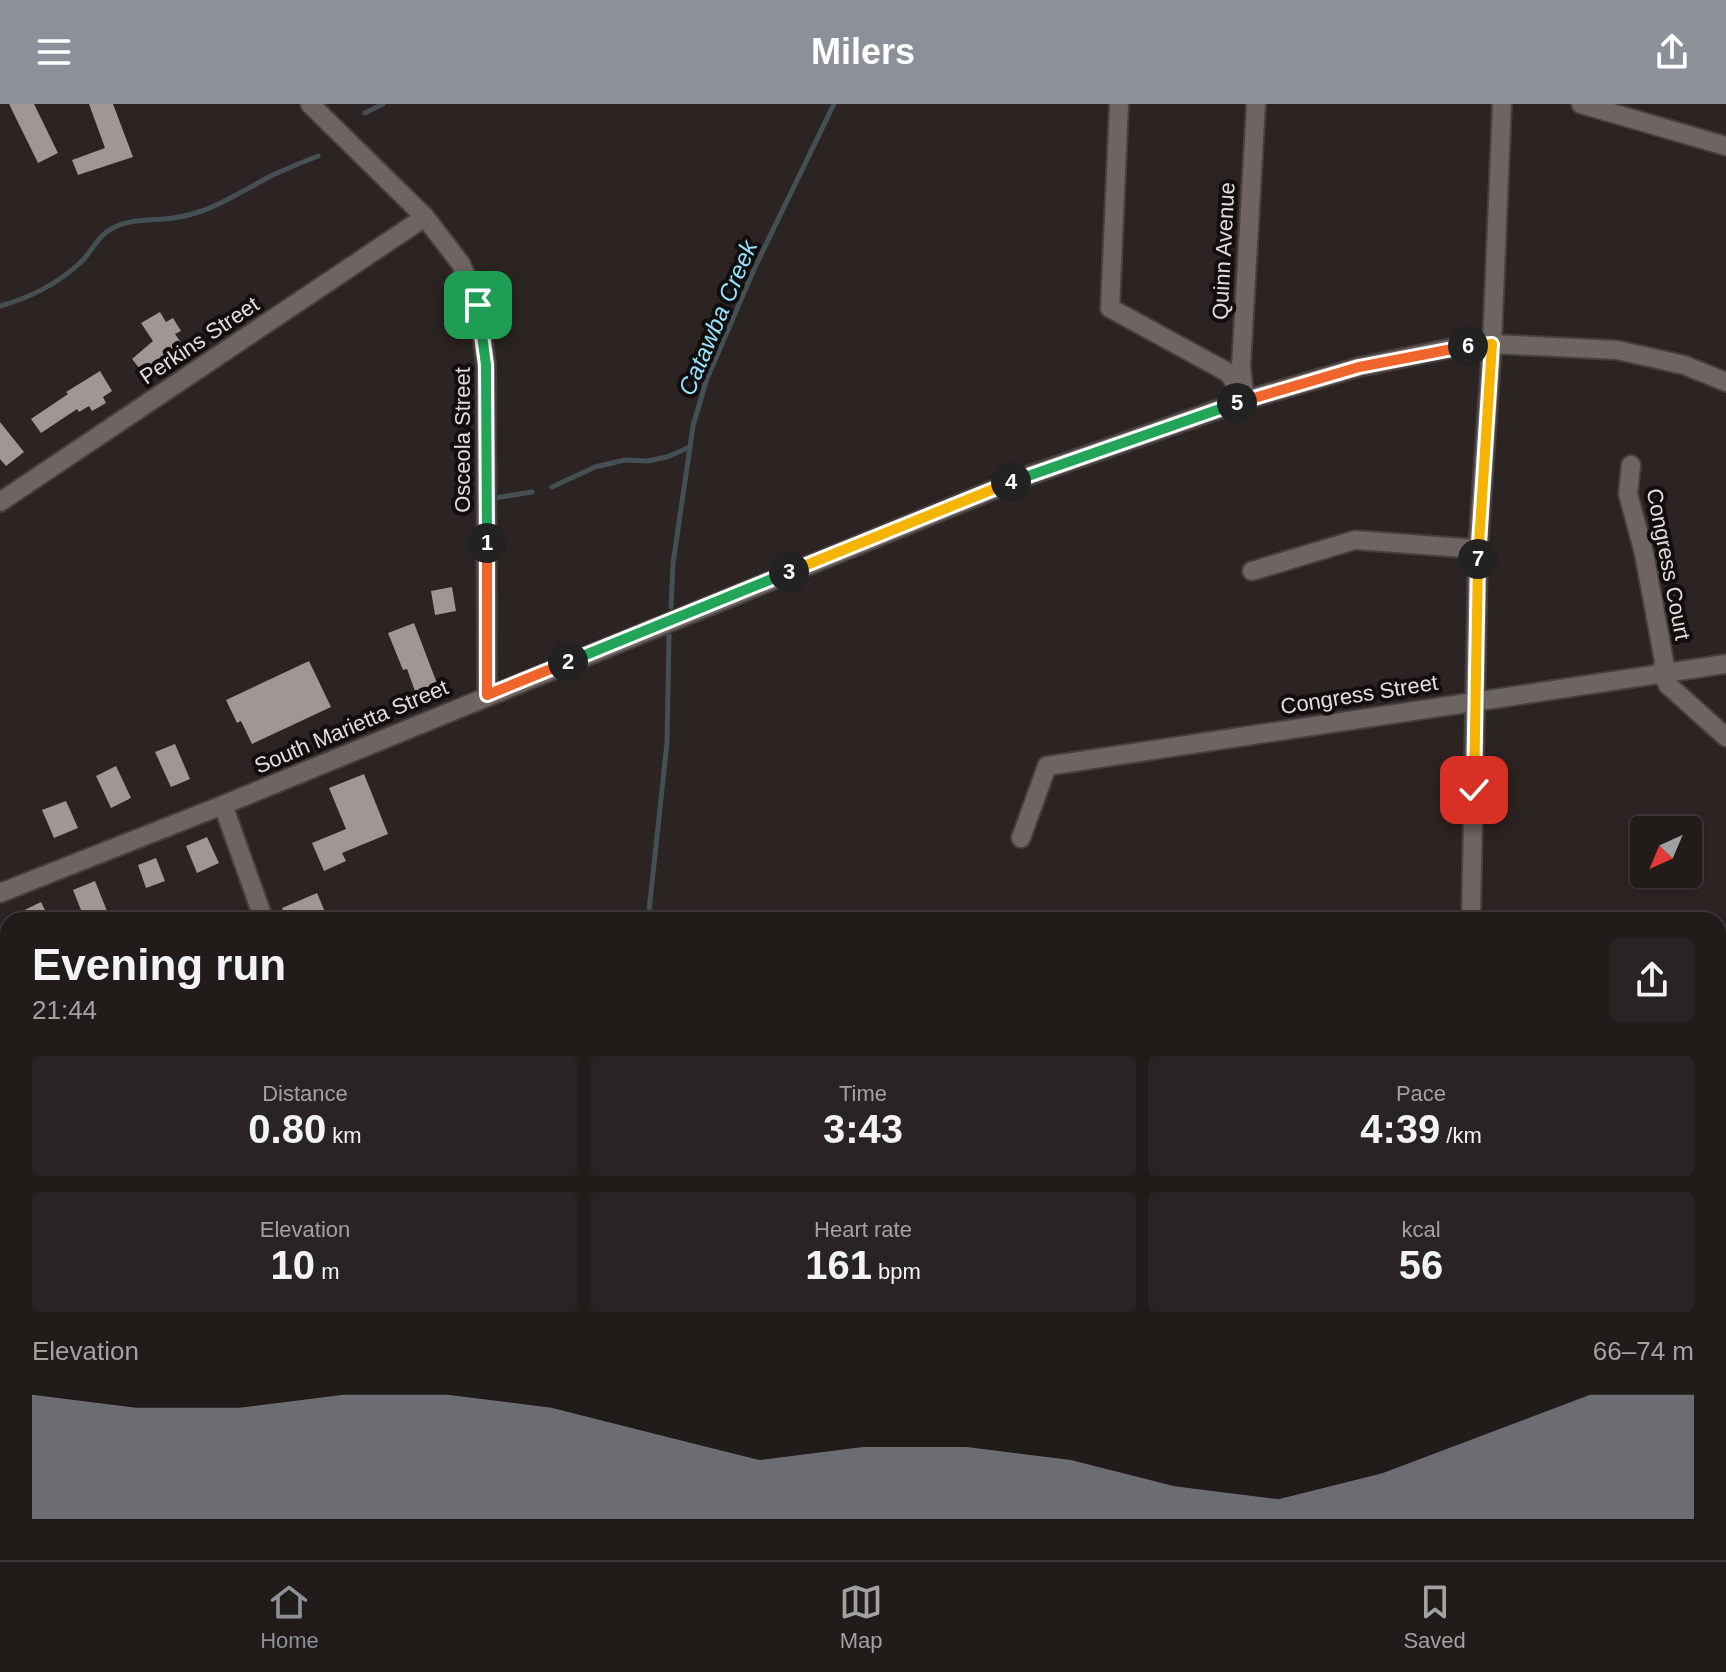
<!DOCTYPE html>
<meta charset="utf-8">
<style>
:root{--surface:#211b1a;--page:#292423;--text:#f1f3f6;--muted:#a2a1a2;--line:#3e3939;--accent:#8c9099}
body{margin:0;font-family:Arial,sans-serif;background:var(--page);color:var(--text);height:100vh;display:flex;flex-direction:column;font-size:30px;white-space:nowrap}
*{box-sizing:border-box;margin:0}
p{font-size:26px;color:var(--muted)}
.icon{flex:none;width:44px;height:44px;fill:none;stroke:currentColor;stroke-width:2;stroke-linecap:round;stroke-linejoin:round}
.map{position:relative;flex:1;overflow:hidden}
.panel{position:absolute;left:0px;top:808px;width:1726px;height:648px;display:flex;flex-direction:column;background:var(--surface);border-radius:24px 24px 0 0;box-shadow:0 2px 6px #0004,0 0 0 2px var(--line)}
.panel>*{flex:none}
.needle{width:52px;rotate:224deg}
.buttons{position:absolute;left:1630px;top:712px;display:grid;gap:16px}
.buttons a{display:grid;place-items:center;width:72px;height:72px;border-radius:8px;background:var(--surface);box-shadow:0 2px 6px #0004,0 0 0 2px var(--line);font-size:40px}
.pin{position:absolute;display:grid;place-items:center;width:68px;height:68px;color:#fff;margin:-34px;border-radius:16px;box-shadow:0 4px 12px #0006}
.km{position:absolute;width:40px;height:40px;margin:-20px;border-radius:50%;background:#222;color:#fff;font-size:22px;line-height:40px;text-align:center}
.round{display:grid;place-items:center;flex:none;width:84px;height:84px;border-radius:8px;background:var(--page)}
.summary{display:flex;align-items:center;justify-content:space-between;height:136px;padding:0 32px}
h1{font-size:44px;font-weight:600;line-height:60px}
.figures{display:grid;grid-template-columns:repeat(3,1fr);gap:12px;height:136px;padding:8px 32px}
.figures div{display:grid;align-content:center;border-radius:8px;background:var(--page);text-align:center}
.figures b{font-size:40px;font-weight:600}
.figures small{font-size:22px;font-weight:400}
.figures p{font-size:22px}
.chart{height:224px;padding:16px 32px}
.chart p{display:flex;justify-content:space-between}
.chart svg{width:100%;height:144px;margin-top:8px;fill:var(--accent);opacity:.7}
header{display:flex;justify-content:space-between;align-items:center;height:104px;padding:0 32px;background:var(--accent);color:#fff;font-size:36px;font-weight:600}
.dock{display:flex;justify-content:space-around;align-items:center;height:112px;border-top:2px solid var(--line);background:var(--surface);font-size:22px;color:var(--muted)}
.dock a{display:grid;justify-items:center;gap:4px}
.dock .active{color:var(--accent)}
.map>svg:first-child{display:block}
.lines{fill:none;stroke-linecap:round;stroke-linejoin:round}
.stream{stroke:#445054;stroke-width:5}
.building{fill:#a09694}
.minor-casing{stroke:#453f3e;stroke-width:22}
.minor{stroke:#6e6462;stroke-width:18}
.rail{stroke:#8d8684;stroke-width:5;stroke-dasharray:12 6;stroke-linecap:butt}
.split-1-casing{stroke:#fff;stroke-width:16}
.split-2-casing{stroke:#fff;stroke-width:16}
.split-3-casing{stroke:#fff;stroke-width:16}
.split-4-casing{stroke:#fff;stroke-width:16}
.split-5-casing{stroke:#fff;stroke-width:16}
.split-6-casing{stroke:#fff;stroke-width:16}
.split-7-casing{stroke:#fff;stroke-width:16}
.split-8-casing{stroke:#fff;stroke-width:16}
.split-1{stroke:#22a559;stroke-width:10}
.split-2{stroke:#f0652b;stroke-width:10}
.split-3{stroke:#22a559;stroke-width:10}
.split-4{stroke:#f5b400;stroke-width:10}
.split-5{stroke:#22a559;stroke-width:10}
.split-6{stroke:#f0652b;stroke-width:10}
.split-7{stroke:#f5b400;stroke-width:10}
.split-8{stroke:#f5b400;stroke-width:10}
.labels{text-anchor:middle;stroke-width:8;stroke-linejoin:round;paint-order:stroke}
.street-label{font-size:22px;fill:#e2dddb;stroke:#120e0e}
.water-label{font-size:24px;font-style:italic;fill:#96e2ff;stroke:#120e0e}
</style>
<header><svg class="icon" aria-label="menu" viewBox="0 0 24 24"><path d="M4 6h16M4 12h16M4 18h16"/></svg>Milers<svg class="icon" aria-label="share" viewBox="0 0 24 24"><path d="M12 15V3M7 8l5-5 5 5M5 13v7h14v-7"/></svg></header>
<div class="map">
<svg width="1726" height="1456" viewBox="0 0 1726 1456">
<rect width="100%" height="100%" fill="#2c2422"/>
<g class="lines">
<g class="stream">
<polyline points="365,9 383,0"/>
<path d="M0 202C29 194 57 180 80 159 90 150 97 134 108 127 126 114 152 117 173 114 212 109 239 88 273 71 288 64 303 58 318 52"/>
<polyline points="552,383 595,363 625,356 648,357 667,353 690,343"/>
<polyline points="495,394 532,388"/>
<polyline points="671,503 673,460 693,322 706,277 755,163 834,0"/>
<polyline points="648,816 667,639 669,531"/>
<polyline points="1718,1176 1726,1178"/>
<polyline points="690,1448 690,1456"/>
</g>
</g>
<g class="building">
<polygon points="9,0 34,0 58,49 38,59"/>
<polygon points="89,0 113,0 133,53 78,71 72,56 105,44"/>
<polygon points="160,208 166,218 173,214 181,227 175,230 184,243 144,270 132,255 153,237 141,219"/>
<polygon points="100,267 112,287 103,293 106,299 92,307 89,302 79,308 77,305 41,329 31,315 68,290 66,288"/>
<polygon points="0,318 24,348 6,362 0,355"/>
<polygon points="452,483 456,507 435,511 431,487"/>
<polygon points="414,519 438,582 416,590 407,565 403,566 388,529"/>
<polygon points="309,557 331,603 252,640 241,617 237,619 226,596"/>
<polygon points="175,640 190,675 171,683 155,648"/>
<polygon points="116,662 131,694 111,704 96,672"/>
<polygon points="364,670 388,730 342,749 346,757 324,767 312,739 346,725 329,684"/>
<polygon points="66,697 78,724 54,734 42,706"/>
<polygon points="207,733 219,759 197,769 186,742"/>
<polygon points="156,754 165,777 146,784 138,761"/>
<polygon points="95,777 109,812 99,816 85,816 73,786"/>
<polygon points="317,789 325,808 306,816 287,816 282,804"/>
<polygon points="41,798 50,816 4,816"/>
</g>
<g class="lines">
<defs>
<g id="minor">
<polyline points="310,0 425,113 461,160 478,201 486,261 487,591"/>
<polyline points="1119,0 1110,204 1229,269 1245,296"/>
<polyline points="1581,0 1726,42"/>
<polyline points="1244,289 1241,263 1256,0"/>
<polyline points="1631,361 1628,390 1644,449 1664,557 1662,569 1668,581 1726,633"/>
<polyline points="0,398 425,113"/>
<polyline points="1252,467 1355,436 1478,445"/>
<polyline points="223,701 264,816"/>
<polyline points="1021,734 1047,662 1726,560"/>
<polyline points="0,789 223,701 1022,374 1245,296 1359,263 1461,242 1492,240 1617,246 1684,261 1726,278"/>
<polyline points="1471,816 1478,445 1492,240 1502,0"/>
<polyline points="1718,1343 1726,1340"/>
<polyline points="1718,1401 1726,1414"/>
<polyline points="96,1456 116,1448"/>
<polyline points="521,1456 521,1448"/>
<polyline points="1109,1456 1179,1451 1264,1456"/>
<polyline points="1449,1456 1450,1448"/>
</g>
</defs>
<use href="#minor" class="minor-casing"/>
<use href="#minor" class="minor"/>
<g class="rail">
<polyline points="1718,952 1726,950"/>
<polyline points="0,1169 8,1167"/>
</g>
</g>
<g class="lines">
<defs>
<polyline id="split-1" points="478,201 486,261 487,439"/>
<polyline id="split-2" points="487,439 487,591 568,558"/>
<polyline id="split-3" points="568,558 789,468"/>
<polyline id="split-4" points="789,468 1011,378"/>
<polyline id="split-5" points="1011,378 1237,299"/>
<polyline id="split-6" points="1237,299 1359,263 1468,242"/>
<polyline id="split-7" points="1468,242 1492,240 1478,455"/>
<polyline id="split-8" points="1474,686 1478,455"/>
</defs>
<use href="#split-1" class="split-1-casing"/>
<use href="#split-2" class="split-2-casing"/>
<use href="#split-3" class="split-3-casing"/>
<use href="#split-4" class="split-4-casing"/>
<use href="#split-5" class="split-5-casing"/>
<use href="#split-6" class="split-6-casing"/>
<use href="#split-7" class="split-7-casing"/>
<use href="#split-8" class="split-8-casing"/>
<use href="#split-1" class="split-1"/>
<use href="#split-2" class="split-2"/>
<use href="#split-3" class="split-3"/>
<use href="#split-4" class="split-4"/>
<use href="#split-5" class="split-5"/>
<use href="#split-6" class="split-6"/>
<use href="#split-7" class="split-7"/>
<use href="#split-8" class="split-8"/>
</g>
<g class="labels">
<g class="street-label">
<text transform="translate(1223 147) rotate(-87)" y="8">Quinn Avenue</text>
<text transform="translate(199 236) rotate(-34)" y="8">Perkins Street</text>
<text transform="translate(462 336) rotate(-90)" y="8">Osceola Street</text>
<text transform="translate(1669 460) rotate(79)" y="8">Congress Court</text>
<text transform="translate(1359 590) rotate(-9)" y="8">Congress Street</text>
<text transform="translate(351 622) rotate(-23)" y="8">South Marietta Street</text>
</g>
<g class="water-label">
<text transform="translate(718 214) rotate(-67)" y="8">Catawba Creek</text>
</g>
</g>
</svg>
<div class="buttons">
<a><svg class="needle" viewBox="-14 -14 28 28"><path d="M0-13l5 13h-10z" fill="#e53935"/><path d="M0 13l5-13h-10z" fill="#a2a1a2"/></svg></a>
</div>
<div class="pin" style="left:478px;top:201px;background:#1e9e55"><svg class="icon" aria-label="arrive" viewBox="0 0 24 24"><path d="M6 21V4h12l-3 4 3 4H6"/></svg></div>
<div class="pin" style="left:1474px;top:686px;background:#d93025"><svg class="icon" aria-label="check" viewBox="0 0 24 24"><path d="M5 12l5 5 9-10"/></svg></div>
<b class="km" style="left:487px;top:439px">1</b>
<b class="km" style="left:568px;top:558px">2</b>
<b class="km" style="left:789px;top:468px">3</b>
<b class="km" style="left:1011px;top:378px">4</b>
<b class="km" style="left:1237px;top:299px">5</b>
<b class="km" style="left:1468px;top:242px">6</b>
<b class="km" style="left:1478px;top:455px">7</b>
<section class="panel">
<div class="summary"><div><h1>Evening run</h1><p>21:44</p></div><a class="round"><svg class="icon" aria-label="share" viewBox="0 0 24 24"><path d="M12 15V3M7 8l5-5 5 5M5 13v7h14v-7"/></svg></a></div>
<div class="figures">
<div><p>Distance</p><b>0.80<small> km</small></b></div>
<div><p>Time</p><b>3:43</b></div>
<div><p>Pace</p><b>4:39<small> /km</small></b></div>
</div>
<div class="figures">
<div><p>Elevation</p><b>10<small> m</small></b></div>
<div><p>Heart rate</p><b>161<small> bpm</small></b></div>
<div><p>kcal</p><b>56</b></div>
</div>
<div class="chart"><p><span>Elevation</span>66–74 m</p>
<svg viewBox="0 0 160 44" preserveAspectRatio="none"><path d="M0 44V6L10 10L20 10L30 6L40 6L50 10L60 18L70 26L80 22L90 22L100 26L110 34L120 38L130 30L140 18L150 6L160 6V44z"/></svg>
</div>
</section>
</div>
<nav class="dock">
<a class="active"><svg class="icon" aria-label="home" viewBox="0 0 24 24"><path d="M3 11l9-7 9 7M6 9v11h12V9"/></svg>Home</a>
<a><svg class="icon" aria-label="map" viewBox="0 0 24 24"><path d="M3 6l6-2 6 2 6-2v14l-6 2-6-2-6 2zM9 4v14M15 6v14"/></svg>Map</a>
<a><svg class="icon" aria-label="saved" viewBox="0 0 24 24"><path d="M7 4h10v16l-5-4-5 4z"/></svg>Saved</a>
</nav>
